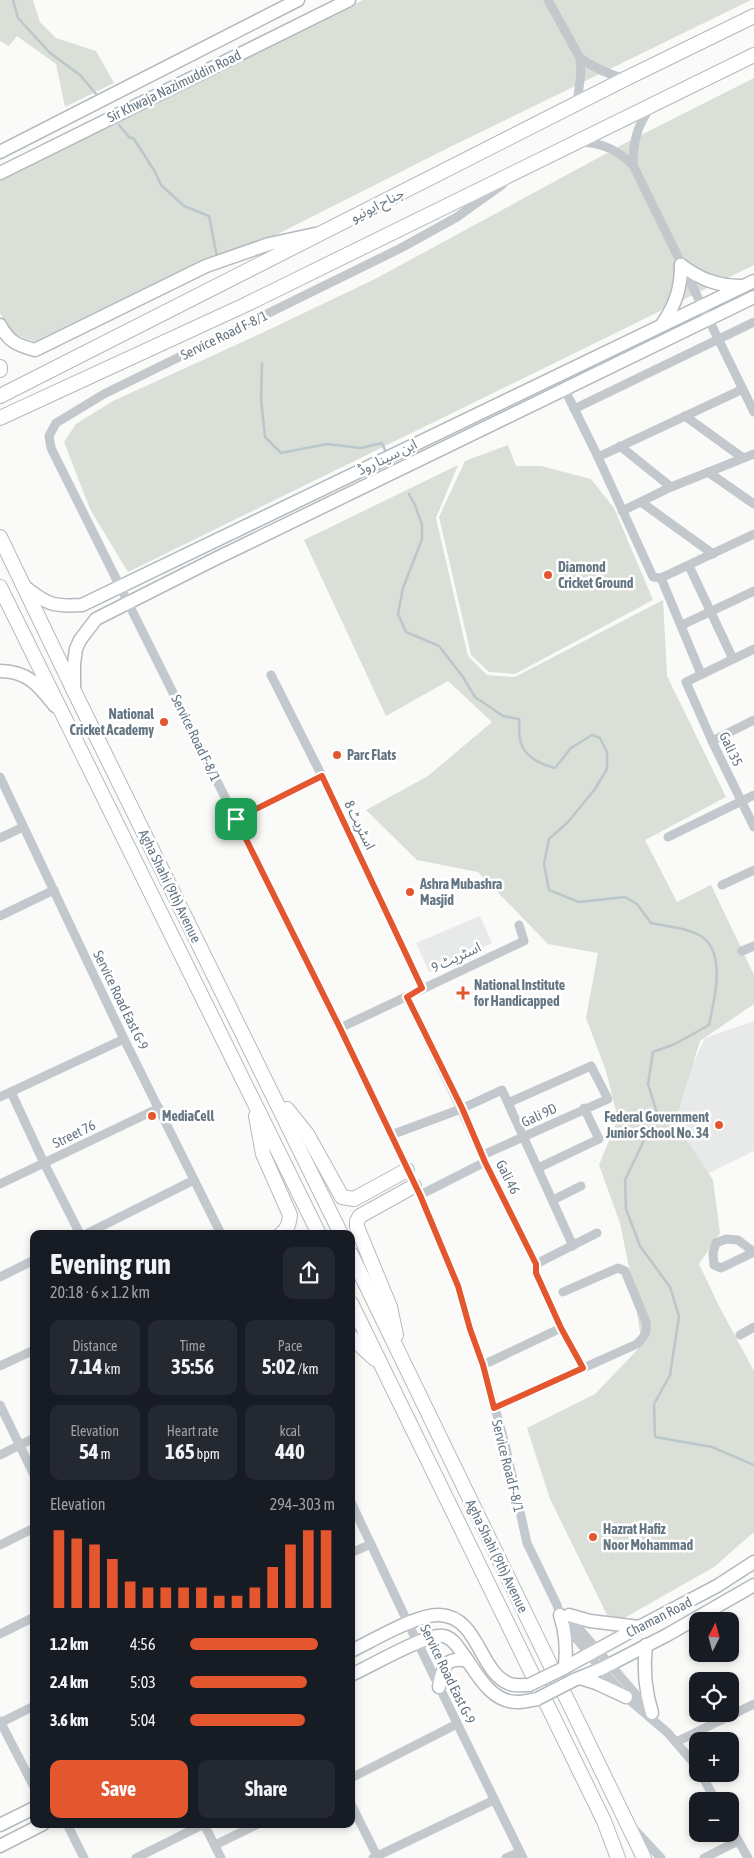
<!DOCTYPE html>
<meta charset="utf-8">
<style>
:root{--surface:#171b24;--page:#242831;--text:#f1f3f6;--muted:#9ea1a6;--accent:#e4572e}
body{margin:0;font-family:"Asap Condensed","Noto Sans Arabic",sans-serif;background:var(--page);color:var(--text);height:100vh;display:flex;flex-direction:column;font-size:19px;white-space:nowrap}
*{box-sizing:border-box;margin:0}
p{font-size:16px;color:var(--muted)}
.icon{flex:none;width:28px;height:28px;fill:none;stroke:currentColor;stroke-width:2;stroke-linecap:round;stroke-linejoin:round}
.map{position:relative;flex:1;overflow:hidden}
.details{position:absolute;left:30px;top:1230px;width:325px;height:598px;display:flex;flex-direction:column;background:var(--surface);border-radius:10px;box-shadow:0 2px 8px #0003}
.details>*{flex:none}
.needle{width:32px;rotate:6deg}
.fabs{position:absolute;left:689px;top:1612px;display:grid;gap:10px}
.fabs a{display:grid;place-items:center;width:50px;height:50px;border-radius:10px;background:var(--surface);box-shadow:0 2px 8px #0003;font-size:25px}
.pin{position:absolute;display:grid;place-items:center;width:42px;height:42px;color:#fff;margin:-21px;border-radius:10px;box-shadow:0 2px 8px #0006}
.round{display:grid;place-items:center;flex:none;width:52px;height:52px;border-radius:10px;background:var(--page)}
.overview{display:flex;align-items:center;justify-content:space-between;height:85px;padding:0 20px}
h1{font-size:28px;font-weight:700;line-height:38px}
.stats{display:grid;grid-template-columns:repeat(3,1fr);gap:8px;height:85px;padding:5px 20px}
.stats div{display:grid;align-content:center;border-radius:10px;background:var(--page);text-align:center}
.stats b{font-size:21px;font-weight:700}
.stats small{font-size:14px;font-weight:400}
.stats p{font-size:14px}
.chart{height:140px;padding:10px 20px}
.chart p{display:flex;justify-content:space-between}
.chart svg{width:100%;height:90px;margin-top:5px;stroke:var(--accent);stroke-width:6}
.action{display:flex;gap:10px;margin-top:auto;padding:10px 20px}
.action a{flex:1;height:58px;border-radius:10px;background:var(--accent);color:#fff;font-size:20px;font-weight:700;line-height:58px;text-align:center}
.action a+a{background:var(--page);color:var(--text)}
ul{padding:0 20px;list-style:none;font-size:16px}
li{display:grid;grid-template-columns:80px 60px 1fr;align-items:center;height:38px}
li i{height:12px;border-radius:6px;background:var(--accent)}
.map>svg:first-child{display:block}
.built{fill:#e8e9e9}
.green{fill:#dadfd7}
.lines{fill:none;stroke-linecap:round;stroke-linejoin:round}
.stream{stroke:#bbc7cb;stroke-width:2.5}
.secondary-casing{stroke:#b3babf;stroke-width:15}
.primary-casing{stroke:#b5babe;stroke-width:16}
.street{stroke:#c3c8cc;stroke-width:9}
.secondary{stroke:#fff;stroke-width:12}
.primary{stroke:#fff;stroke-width:14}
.secondary-bridge-casing{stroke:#b3babf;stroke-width:15;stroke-linecap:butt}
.secondary-bridge{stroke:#fff;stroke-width:12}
.route-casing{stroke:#fff;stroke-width:10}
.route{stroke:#e4572e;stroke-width:6}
.poi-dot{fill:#e4572e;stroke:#fff;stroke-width:2}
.labels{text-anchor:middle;stroke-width:5;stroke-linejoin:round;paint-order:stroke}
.street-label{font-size:14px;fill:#657683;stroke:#fff}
.poi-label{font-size:14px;font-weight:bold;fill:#657683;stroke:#fff;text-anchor:start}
</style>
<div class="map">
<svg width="754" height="1858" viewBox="0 0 754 1858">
<rect width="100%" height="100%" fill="#fafaf8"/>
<g class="built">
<polygon points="480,916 492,943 429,972 416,943"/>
<polygon points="754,1021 754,1151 699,1178 676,1099 705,1038"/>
</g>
<g class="green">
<polygon points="0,0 33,0 40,22 56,38 96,51 114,83 65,107 56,64 17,36 9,46 0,41"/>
<polygon points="363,0 751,0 450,147 52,348 11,333 0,313 0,180"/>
<polygon points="754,78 754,265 128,572 90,509 64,442 76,424 113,401 264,332 375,279 631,140"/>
<polygon points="508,445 516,466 541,466 591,479 614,508 653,600 515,674 489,672 471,655 439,517 465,461"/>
<polygon points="458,465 436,518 468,656 487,675 515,677 663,600 667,676 726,797 645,840 677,902 711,885 754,975 754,1004 700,1041 675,1122 713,1180 720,1233 699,1264 719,1306 754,1371 754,1532 714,1567 612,1625 550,1499 527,1428 595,1394 642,1345 633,1287 620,1223 599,1165 618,1119 606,1071 586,1018 598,953 548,944 478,872 417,860 366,810 428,776 492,722 448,681 386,716 304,540"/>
</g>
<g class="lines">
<g class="stream">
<polyline points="13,0 18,18 50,53 80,75 96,94"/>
<polyline points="119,125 129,137 134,139 155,172 161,185 184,206 209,216 217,257"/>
<polyline points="262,363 261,399 265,437 281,453 327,444 361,448 382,443 385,450"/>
<path d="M409 494 415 505 422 525V539L403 588 398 614 406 632 439 646 463 677 475 697 503 716 519 719C520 726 518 736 521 743 525 757 542 765 555 768L571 748 592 735 600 738 607 752V769L595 789 568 822 549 839 544 864 549 890 579 902 625 897 637 904 651 923C666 926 696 929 706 940 725 960 714 1001 709 1025L675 1044 653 1052 648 1084 657 1113 625 1180 626 1209 640 1246 670 1287 679 1316 670 1375 654 1404 655 1437 712 1447 754 1465"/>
</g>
<defs>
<g id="secondary">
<polyline points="0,152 298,0"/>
<polyline points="0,173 349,0"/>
<path d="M681 265C700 279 717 286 741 286"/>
<path d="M663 323C676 304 681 287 681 265"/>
<path d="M0 325C9 342 17 345 35 350L206 266 269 244 315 234"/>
<path d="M24 586C46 604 53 607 82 605L754 281"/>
<path d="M0 671C28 671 39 686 55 706"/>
<polyline points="74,690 74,664 76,649 80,640 96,619 215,559 754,297"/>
<path d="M560 1615C566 1633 567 1648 565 1667"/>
<polyline points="569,1615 590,1621 639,1627"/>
<path d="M646 1645C643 1669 645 1690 652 1713"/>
<path d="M351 1651C372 1641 417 1614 439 1615 479 1616 479 1673 510 1684 516 1686 524 1685 529 1685"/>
<polyline points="562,1669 639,1627 717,1586 754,1562"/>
<path d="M351 1675C369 1667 427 1633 443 1636 451 1637 456 1644 460 1650 475 1669 489 1703 518 1702 524 1702 531 1700 537 1699"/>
<polyline points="580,1678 596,1683 626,1697"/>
<polyline points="574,1680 601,1669 667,1635 754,1585"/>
<path d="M439 1687C442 1667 446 1656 468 1661"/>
<polyline points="0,1825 34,1808"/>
<polyline points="0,1846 43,1824"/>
</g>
<g id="primary">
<polyline points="0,367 0,370"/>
<polyline points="0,396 625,79 754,16"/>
<polyline points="0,418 245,305 754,55"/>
<polyline points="0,537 74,691 341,1234"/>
<polyline points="0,587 319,1234"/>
<polyline points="287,1109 307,1134 342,1197 354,1199 407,1170"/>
<path d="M256 1116 263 1154 290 1215C289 1223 288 1229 281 1234"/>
<polyline points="351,1254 644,1858"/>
<polyline points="351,1303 604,1821 618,1858"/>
<polyline points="396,1335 390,1307 357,1227 357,1221 360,1216 414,1186"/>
<polyline points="351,1337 375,1359"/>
</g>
</defs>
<use href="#secondary" class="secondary-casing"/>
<use href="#primary" class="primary-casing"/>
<g class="street">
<polyline points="548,0 580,58 581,73 577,103"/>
<path d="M580 58C594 68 608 74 625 79"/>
<path d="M581 142C603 143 617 150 633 165L754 412"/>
<path d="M633 165C633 142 637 125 651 107"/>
<polyline points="503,184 457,217 401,248 104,394 56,423 49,436 51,448 340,1028 420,1195 458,1286 470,1329 483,1365 505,1444 527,1543 557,1605 560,1615 571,1632 601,1669 626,1697 668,1733 698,1768"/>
<polyline points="565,390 598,457 653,577 661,578 754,534"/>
<polyline points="574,409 754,322"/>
<polyline points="685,416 743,458"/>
<polyline points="620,446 671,487 754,454"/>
<polyline points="598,457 743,389"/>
<polyline points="708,472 754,504"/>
<polyline points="641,502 713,554"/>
<polyline points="622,511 671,487"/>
<polyline points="689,566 733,659"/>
<polyline points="661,578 701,674"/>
<polyline points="682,625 754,591"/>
<polyline points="754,649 686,682 712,741 754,827"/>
<polyline points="271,675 322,776 422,988"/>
<polyline points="712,741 754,720"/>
<polyline points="0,777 124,1039 221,1234"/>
<polyline points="236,819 322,776"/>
<polyline points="668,837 754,795"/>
<polyline points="0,838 23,827"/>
<polyline points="722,885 754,870"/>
<polyline points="0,916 54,890"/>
<polyline points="742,951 754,946"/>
<polyline points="407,997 461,1109 485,1162 536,1264 536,1273 561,1328 583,1368"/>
<polyline points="340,1028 524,941 519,925"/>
<polyline points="11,1092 44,1163 80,1234"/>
<polyline points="0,1097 124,1039"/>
<polyline points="391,1135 461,1109 502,1090 573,1246"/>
<polyline points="483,1155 608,1099 591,1066 508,1103"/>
<polyline points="538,1168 599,1139 584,1108"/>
<polyline points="0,1184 159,1108"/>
<polyline points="420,1195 485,1162"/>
<polyline points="553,1200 581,1186"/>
<polyline points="86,1234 194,1180"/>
<polygon points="726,1239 738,1240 754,1252 721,1268 714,1265 713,1253 716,1243"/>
<polyline points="536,1264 597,1233"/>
<polyline points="0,1277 34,1260"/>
<polyline points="740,1335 754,1327"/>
<polyline points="483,1365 561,1328"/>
<polyline points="0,1366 34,1350"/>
<polyline points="0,1405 34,1475"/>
<path d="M494 1408 637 1344C644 1337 648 1332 646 1322L625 1271 618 1268 563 1292"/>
<polyline points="0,1455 34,1438"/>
<polyline points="351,1502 408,1623 523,1858"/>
<polyline points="0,1545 34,1528"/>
<polyline points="351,1553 371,1544"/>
<polyline points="569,1614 581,1631 651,1712"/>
<polyline points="0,1634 34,1617"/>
<polyline points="0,1721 34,1787"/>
<polyline points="0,1723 34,1706"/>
<polyline points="676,1742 754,1704"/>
<polyline points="701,1774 716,1801"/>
<polyline points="351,1778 457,1724"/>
<polyline points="351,1804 377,1856"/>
<polyline points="67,1824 84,1858"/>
<polyline points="730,1826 748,1858"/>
<polyline points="635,1830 661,1858"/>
<polyline points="215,1845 258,1824"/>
<polyline points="136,1858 204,1824 221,1858"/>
<polyline points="373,1858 494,1800"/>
<polyline points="506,1858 520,1852"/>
<polyline points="704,1858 738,1841"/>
</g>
<use href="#secondary" class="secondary"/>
<use href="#primary" class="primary"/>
<defs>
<g id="secondary-bridge">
<polyline points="529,1685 562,1669"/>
<polyline points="537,1699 574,1680"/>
</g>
</defs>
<use href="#secondary-bridge" class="secondary-bridge-casing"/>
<use href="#secondary-bridge" class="secondary-bridge"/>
</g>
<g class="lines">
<defs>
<polygon id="route" points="322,776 422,988 407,997 462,1108 485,1162 536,1264 536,1273 561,1328 583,1368 494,1408 483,1365 470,1329 458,1286 420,1195 340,1028 236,819"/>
</defs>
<use href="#route" class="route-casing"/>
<use href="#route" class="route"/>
</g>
<g class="poi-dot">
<circle cx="548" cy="575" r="5"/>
<circle cx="164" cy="722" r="5"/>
<circle cx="337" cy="755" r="5"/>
<circle cx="410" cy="892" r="5"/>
<path d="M460.5 985.5h5v5h5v5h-5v5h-5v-5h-5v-5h5z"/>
<circle cx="152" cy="1116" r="5"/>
<circle cx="719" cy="1125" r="5"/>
<circle cx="593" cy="1537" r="5"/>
</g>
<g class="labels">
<g class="street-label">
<text transform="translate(174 86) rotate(-26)" y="5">Sir Khwaja Nazimuddin Road</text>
<text transform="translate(377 205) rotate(-27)" y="5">جناح ایونیو</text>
<text transform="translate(224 335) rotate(-26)" y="5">Service Road F-8/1</text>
<text transform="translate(387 457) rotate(-26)" y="5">ابن سینا روڈ</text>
<text transform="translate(196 738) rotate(64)" y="5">Service Road F-8/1</text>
<text transform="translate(731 749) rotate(64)" y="5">Gali 35</text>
<text transform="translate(360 825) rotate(64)" y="5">اسٹریٹ 8</text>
<text transform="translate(170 886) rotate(64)" y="5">Agha Shahi (9th) Avenue</text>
<text transform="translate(456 957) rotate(-25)" y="5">اسٹریٹ 9</text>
<text transform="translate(121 1000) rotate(64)" y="5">Service Road East G-9</text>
<text transform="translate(539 1115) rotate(-25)" y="5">Gali 9D</text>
<text transform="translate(74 1134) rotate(-26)" y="5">Street 76</text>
<text transform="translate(508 1177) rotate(63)" y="5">Gali 46</text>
<text transform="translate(508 1466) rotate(76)" y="5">Service Road F-8/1</text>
<text transform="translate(497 1556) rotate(64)" y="5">Agha Shahi (9th) Avenue</text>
<text transform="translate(659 1617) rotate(-27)" y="5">Chaman Road</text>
<text transform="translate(448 1674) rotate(64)" y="5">Service Road East G-9</text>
</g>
<g class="poi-label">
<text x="558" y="572">Diamond<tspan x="558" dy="16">Cricket Ground</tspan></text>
<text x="154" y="719" text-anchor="end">National<tspan x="154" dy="16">Cricket Academy</tspan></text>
<text x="347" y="760">Parc Flats</text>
<text x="420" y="889">Ashra Mubashra<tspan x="420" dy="16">Masjid</tspan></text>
<text x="474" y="990">National Institute<tspan x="474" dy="16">for Handicapped</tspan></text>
<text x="162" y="1121">MediaCell</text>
<text x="709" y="1122" text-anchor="end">Federal Government<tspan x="709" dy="16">Junior School No. 34</tspan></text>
<text x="603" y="1534">Hazrat Hafiz<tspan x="603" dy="16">Noor Mohammad</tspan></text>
</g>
</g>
</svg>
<div class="fabs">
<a><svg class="needle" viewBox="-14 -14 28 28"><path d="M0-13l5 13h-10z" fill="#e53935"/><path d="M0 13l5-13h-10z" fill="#9ea1a6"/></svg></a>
<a><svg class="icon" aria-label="locate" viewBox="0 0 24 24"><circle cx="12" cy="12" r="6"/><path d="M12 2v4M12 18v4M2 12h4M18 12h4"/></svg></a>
<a>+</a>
<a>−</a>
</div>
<div class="pin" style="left:236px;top:819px;background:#1e9e55"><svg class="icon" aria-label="arrive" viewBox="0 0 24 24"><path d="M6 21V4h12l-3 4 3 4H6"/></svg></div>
<section class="details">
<div class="overview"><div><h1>Evening run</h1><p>20:18 · 6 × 1.2 km</p></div><a class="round"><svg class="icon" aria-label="share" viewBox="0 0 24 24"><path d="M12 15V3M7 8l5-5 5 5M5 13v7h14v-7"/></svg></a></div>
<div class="stats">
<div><p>Distance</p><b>7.14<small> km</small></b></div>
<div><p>Time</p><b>35:56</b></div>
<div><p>Pace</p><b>5:02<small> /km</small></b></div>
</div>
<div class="stats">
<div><p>Elevation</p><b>54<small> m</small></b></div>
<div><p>Heart rate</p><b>165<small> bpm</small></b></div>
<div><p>kcal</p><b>440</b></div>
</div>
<div class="chart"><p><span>Elevation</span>294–303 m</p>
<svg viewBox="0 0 160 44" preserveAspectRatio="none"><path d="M5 44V6M15 44V10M25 44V13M35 44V20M45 44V31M55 44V34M65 44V34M75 44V34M85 44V34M95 44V38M105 44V38M115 44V34M125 44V24M135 44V13M145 44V6M155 44V6"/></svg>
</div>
<ul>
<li><b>1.2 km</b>4:56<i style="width:88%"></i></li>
<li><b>2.4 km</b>5:03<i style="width:81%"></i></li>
<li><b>3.6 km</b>5:04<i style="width:79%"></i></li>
</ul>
<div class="action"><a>Save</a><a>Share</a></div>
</section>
</div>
